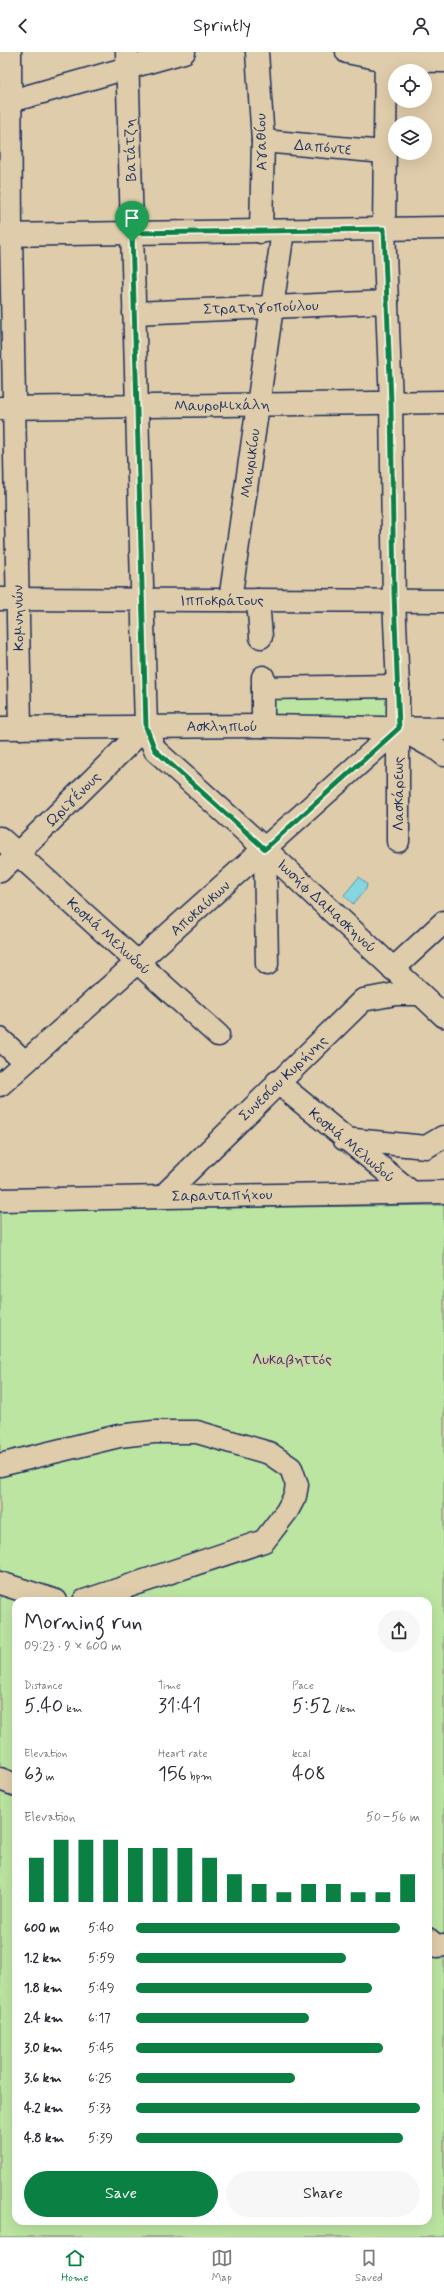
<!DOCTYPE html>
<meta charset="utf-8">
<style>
:root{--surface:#fff;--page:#f7f7f7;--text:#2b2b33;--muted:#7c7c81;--line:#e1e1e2;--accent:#0b8043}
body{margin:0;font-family:Mynerve,sans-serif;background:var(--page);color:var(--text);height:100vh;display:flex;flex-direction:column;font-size:15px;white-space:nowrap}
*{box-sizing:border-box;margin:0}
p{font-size:13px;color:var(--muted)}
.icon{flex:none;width:22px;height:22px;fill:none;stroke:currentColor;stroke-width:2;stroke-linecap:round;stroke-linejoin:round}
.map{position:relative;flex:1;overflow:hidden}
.details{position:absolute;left:12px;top:1545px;width:420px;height:628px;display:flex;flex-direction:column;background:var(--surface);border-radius:12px;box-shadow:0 4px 16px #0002}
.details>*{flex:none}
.buttons{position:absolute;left:388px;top:12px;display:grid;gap:8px}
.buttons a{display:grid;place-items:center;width:44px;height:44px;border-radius:50%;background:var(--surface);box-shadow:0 4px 16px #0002;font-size:20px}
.pin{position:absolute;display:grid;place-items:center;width:34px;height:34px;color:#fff;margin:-41px -17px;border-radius:50% 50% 50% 0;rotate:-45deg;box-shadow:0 0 4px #0007}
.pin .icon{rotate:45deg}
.round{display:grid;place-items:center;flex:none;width:42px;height:42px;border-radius:21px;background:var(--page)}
.head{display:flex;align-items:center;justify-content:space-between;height:68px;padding:0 12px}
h1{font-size:22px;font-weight:600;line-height:30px}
.figures{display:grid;grid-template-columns:repeat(3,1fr);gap:6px;height:68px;padding:4px 12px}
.figures div{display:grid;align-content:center}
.figures b{font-size:20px;font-weight:600}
.figures small{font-size:11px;font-weight:400}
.figures p{font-size:11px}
.chart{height:112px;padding:8px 12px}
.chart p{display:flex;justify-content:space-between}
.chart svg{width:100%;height:72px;margin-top:4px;stroke:var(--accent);stroke-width:6}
.action{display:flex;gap:8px;margin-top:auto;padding:8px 12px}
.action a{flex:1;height:46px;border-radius:24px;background:var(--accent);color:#fff;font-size:16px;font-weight:600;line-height:46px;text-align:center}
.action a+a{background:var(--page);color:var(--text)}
ul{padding:0 12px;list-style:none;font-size:13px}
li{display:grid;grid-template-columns:64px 48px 1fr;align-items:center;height:30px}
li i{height:10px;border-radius:5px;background:var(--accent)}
header{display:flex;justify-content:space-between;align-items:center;height:52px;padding:0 12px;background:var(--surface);font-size:18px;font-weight:600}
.menu{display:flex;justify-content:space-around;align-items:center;height:56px;border-top:1px solid var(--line);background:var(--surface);font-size:11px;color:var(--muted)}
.menu a{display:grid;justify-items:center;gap:2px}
.menu .selected{color:var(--accent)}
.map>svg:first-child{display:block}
.green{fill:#bce5a1;stroke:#6c8a80;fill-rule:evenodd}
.water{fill:#85d6de;stroke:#5b93ab}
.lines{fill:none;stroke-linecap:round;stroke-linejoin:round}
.minor-casing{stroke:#1b2f5e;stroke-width:25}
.minor{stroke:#dfccaa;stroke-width:22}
.route-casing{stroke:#fff;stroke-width:8}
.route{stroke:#0b8043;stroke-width:5}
.labels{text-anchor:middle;stroke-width:3;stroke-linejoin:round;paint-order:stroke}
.street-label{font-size:15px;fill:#1b2f5e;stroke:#dfccaa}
.park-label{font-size:15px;fill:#2b4165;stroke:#dfccaa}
</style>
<header><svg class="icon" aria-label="back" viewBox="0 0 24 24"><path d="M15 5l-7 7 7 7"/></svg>Sprintly<svg class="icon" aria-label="person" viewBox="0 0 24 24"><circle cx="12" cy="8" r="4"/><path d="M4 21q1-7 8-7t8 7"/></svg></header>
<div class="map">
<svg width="444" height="2185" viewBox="0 0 444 2185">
<rect width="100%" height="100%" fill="#dfccaa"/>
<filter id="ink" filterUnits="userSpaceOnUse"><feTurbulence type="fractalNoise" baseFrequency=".025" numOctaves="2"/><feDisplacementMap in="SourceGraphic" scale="8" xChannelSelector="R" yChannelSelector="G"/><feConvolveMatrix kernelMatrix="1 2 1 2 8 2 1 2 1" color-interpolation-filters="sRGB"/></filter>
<g filter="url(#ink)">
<g class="green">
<polygon points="391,637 391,669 267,667 267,638"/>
<path d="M444 1153V2185H0V1159ZM16 1549H428V2169H16Z"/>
</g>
<polygon class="water" points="359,825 367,832 366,837 353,852 344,843"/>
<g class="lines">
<defs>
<g id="minor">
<polyline points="10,0 11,183 20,676"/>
<polyline points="127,0 146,675 155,698 265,797 444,964"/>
<polyline points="257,0 263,89 261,180"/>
<polyline points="347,0 386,8 444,9"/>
<polyline points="386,0 384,177 391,351 394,549 398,634 398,789"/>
<polyline points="0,49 11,49 184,0"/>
<polyline points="263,89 384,100"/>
<polyline points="0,183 444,176"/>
<polyline points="134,261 387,250"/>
<polyline points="0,356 444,350"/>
<polyline points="0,547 444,549"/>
<polyline points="230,548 283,179"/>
<polyline points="258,548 261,585"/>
<polyline points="263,636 398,634"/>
<polyline points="263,674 263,625"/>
<polyline points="0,676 263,674 444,677"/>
<polyline points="402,678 438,698 444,703"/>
<polyline points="0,786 218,983"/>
<polyline points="265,797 267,912"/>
<polyline points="0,819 146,675"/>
<polyline points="393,917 444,870"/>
<polyline points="0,987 25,1010"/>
<polyline points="277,1030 410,1139"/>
<polyline points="0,1033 399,676"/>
<polyline points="344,1087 426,1095 443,1085"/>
<polyline points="162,1145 363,948 396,942 420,942"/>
<polyline points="0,1148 444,1140"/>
<polyline points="0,1413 119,1384 154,1380 197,1380 269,1401 291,1416 297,1433 295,1444 287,1459 264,1489 84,1549"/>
<polyline points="0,1531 56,1549"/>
<polyline points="0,1727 16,1733"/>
<polyline points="428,1887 436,1894 444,1893"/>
</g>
</defs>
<use href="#minor" class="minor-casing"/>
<use href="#minor" class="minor"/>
</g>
</g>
<g class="lines" filter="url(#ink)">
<defs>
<polygon id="route" points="384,177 391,351 394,541 399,676 265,797 155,698 146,675 132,181"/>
</defs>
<use href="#route" class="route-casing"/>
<use href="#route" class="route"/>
</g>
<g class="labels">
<g class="street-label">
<text transform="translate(261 90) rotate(-91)" y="5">Αγαθίου</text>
<text transform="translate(323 95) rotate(5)" y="5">Δαπόντε</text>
<text transform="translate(130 98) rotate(-92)" y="5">Βατάτζη</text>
<text transform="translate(261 255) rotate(-2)" y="5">Στρατηγοπούλου</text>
<text transform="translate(222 353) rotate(-1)" y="5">Μαυρομιχάλη</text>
<text transform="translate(250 411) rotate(-82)" y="5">Μαυρικίου</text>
<text x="222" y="553">Ιπποκράτους</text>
<text transform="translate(18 566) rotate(-91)" y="5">Κομνηνών</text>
<text x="222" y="679">Ασκληπιού</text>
<text transform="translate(398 742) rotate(-90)" y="5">Λασκάρεως</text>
<text transform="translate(73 747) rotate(-45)" y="5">Ωριγένους</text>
<text transform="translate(327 854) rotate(43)" y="5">Ιωσήφ Δαμασκηνού</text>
<text transform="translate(200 856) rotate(-42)" y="5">Αποκαύκων</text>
<text transform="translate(109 884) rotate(42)" y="5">Κοσμά Μελωδού</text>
<text transform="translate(283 1026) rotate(-44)" y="5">Συνεσίου Κυρήνης</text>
<text transform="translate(352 1093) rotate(40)" y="5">Κοσμά Μελωδού</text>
<text transform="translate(222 1143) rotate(-1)" y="5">Σαρανταπήχου</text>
</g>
<g class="park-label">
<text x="292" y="1312">Λυκαβηττός</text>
</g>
</g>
</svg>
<div class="buttons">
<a><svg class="icon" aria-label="locate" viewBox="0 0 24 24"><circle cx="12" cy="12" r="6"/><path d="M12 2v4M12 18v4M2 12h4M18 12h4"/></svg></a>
<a><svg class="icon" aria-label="layers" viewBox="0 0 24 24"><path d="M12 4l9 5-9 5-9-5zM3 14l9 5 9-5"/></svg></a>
</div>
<div class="pin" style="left:132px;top:190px;background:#1e9e55"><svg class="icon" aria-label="arrive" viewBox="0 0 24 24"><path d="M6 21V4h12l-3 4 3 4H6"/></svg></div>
<section class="details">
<div class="head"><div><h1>Morning run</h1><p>09:23 · 9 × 600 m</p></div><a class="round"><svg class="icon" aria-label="share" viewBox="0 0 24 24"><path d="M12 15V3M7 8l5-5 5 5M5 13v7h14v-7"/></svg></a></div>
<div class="figures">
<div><p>Distance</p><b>5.40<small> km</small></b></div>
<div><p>Time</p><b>31:41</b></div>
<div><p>Pace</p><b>5:52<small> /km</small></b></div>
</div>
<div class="figures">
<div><p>Elevation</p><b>63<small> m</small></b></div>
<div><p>Heart rate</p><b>156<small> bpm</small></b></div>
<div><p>kcal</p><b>408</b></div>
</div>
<div class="chart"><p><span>Elevation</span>50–56 m</p>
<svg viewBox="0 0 160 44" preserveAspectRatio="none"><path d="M5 44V17M15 44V6M25 44V6M35 44V6M45 44V11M55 44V11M65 44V11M75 44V17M85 44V27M95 44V33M105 44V38M115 44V33M125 44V33M135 44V38M145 44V38M155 44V27"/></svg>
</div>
<ul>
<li><b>600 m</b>5:40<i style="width:93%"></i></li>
<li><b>1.2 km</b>5:59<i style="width:74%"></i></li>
<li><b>1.8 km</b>5:49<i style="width:83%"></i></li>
<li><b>2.4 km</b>6:17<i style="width:61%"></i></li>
<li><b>3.0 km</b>5:45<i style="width:87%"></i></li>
<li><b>3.6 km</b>6:25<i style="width:56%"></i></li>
<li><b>4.2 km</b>5:33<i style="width:100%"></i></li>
<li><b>4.8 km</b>5:39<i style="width:94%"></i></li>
</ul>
<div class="action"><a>Save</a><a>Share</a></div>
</section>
</div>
<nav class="menu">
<a class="selected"><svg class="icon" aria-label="home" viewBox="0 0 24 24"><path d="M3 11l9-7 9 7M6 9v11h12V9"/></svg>Home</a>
<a><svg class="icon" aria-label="map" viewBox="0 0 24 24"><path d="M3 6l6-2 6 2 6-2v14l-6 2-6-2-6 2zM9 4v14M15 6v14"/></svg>Map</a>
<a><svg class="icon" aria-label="saved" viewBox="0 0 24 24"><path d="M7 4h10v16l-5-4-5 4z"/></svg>Saved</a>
</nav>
